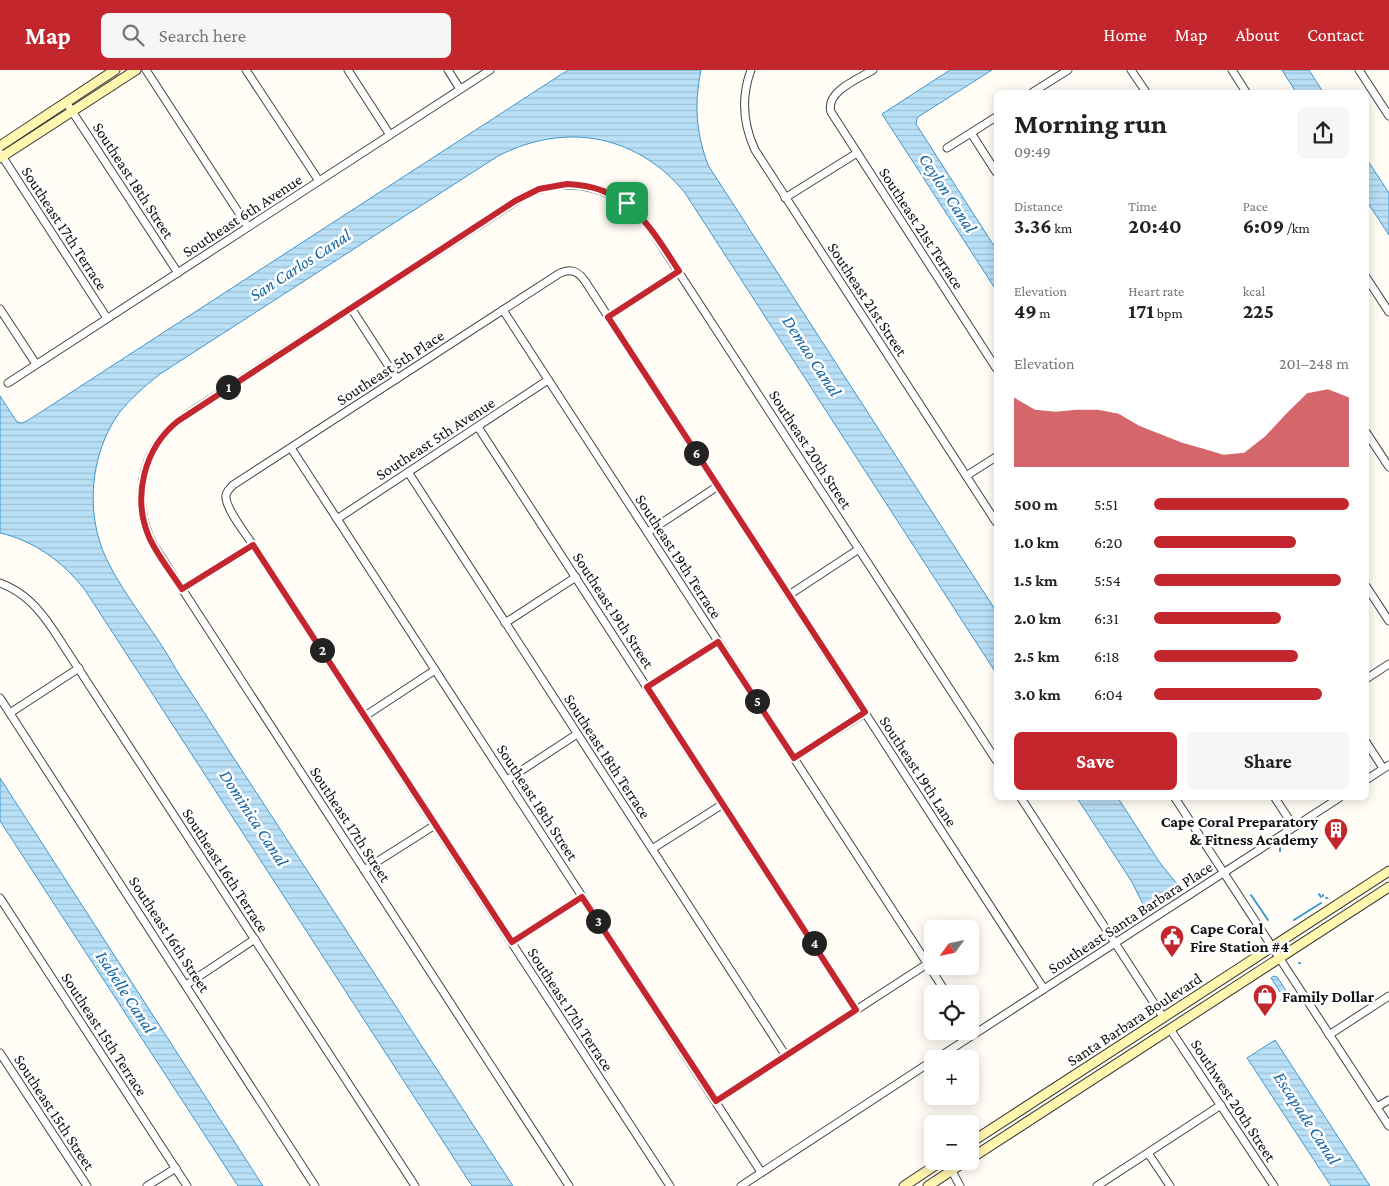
<!DOCTYPE html>
<meta charset="utf-8">
<style>
:root{--surface:#fff;--page:#f6f6f6;--text:#222;--muted:#767676;--accent:#c4262e}
body{margin:0;font-family:"Crimson Pro",serif;background:var(--page);color:var(--text);height:100vh;display:flex;flex-direction:column;font-size:19px;white-space:nowrap}
*{box-sizing:border-box;margin:0}
p{font-size:16px;color:var(--muted)}
.icon{flex:none;width:28px;height:28px;fill:none;stroke:currentColor;stroke-width:2;stroke-linecap:round;stroke-linejoin:round}
.map{position:relative;flex:1;overflow:hidden}
.panel{position:absolute;left:994px;top:20px;width:375px;height:710px;display:flex;flex-direction:column;background:var(--surface);border-radius:8px;box-shadow:0 2px 12px #0003}
.panel>*{flex:none}
.needle{width:32px;rotate:237deg}
.tools{position:absolute;left:924px;top:850px;display:grid;gap:10px}
.tools a{display:grid;place-items:center;width:55px;height:55px;border-radius:8px;background:var(--surface);box-shadow:0 2px 12px #0003;font-size:25px}
.pin{position:absolute;display:grid;place-items:center;width:42px;height:42px;color:#fff;margin:-21px;border-radius:10px;box-shadow:0 2px 8px #0006}
.km{position:absolute;width:25px;height:25px;margin:-12px;border-radius:50%;background:#222;color:#fff;font-size:14px;line-height:25px;text-align:center}
.round{display:grid;place-items:center;flex:none;width:52px;height:52px;border-radius:8px;background:var(--page)}
.headline{display:flex;align-items:center;justify-content:space-between;height:85px;padding:0 20px}
h1{font-size:28px;font-weight:700;line-height:38px}
.stats{display:grid;grid-template-columns:repeat(3,1fr);gap:8px;height:85px;padding:5px 20px}
.stats div{display:grid;align-content:center}
.stats b{font-size:21px;font-weight:700}
.stats small{font-size:14px;font-weight:400}
.stats p{font-size:14px}
.chart{height:140px;padding:10px 20px}
.chart p{display:flex;justify-content:space-between}
.chart svg{width:100%;height:90px;margin-top:5px;fill:var(--accent);opacity:.7}
.action{display:flex;gap:10px;margin-top:auto;padding:10px 20px}
.action a{flex:1;height:58px;border-radius:8px;background:var(--accent);color:#fff;font-size:20px;font-weight:700;line-height:58px;text-align:center}
.action a+a{background:var(--page);color:var(--text)}
ul{padding:0 20px;list-style:none;font-size:16px}
li{display:grid;grid-template-columns:80px 60px 1fr;align-items:center;height:38px}
li i{height:12px;border-radius:6px;background:var(--accent)}
header{display:flex;align-items:center;gap:30px;box-sizing:border-box;height:70px;padding:0 25px;background:var(--accent);color:#fff}
header strong{font-size:24px}
nav{display:flex;gap:28px;margin-inline-start:auto;font-size:18px}
.search{width:350px;height:45px;background:var(--page);display:flex;align-items:center;gap:12px;box-sizing:border-box;padding:0 18px;border-radius:8px;color:var(--muted);font-size:19px}
.map>svg:first-child{display:block}
.water{fill:url(#water-rules);stroke:#3f96cf}
.lines{fill:none;stroke-linecap:round;stroke-linejoin:round}
.stream{stroke:#3f96cf;stroke-width:2}
.street-casing{stroke:#444;stroke-width:9}
.secondary-casing{stroke:#333;stroke-width:11}
.street{stroke:#fff;stroke-width:7}
.secondary{stroke:#fff6b0;stroke-width:9}
.route-casing{stroke:#fff;stroke-width:10}
.route{stroke:#c4262e;stroke-width:6}
.labels{text-anchor:middle;stroke-width:5;stroke-linejoin:round;paint-order:stroke}
.street-label{font-size:16px;fill:#111;stroke:#fff}
.poi-label{font-size:16px;font-weight:bold;fill:#111;stroke:#fff;text-anchor:start}
.water-label{font-size:18px;font-style:italic;fill:#1768a6;stroke:#fff}
</style>
<header>
<strong>Map</strong>
<div class="search"><svg class="icon" aria-label="search" viewBox="0 0 24 24"><circle cx="10" cy="10" r="6"/><path d="M15 15l6 6"/></svg>Search here</div>
<nav><a>Home</a><a>Map</a><a>About</a><a>Contact</a></nav>
</header>
<div class="map">
<svg width="1389" height="1116" viewBox="0 0 1389 1116">
<defs>
<pattern id="water-rules" width="6" height="5" patternUnits="userSpaceOnUse" patternTransform="scale(1.25)"><rect width="6" height="5" fill="#b9e0f7"/><path d="M0 2.5h6" fill="none" stroke="#9ebfd3"/></pattern>
</defs>
<rect width="100%" height="100%" fill="#fffdf5"/>
<g class="water">
<path d="M568 0H701C694 35 696 62 708 95L996 541V603L685 123C679 116 673 109 666 103 616 60 555 57 498 86L160 304C145 316 131 328 119 343 90 384 85 443 106 488 125 528 156 562 177 601L513 1116H472L85 520C63 492 35 471 0 463V326L17 352 22 353 27 351Z"/>
<polygon points="950,0 992,0 921,45 917,48 916,54 996,179 996,220 882,44"/>
<polygon points="1282,0 1309,0 1323,22 1296,22"/>
<polygon points="1366,88 1389,123 1389,165 1366,130"/>
<polygon points="0,708 263,1116 238,1116 0,751"/>
<polygon points="1077,728 1118,728 1160,793 1182,820 1147,842 1132,812"/>
<polygon points="1274,906 1277,907 1291,928 1291,930 1286,931 1271,908"/>
<polygon points="1275,970 1370,1116 1331,1116 1247,988"/>
</g>
<g class="lines">
<g class="stream">
<polyline points="1280,781 1280,778"/>
<polyline points="1319,824 1321,827"/>
<polyline points="1251,825 1268,850"/>
<polyline points="1323,825 1323,826"/>
<polyline points="1326,828 1327,828"/>
<polyline points="1294,850 1321,833"/>
<polyline points="1299,893 1300,893"/>
<polyline points="1281,930 1284,928"/>
</g>
<defs>
<g id="street">
<polyline points="146,0 248,157"/>
<polyline points="246,0 319,111"/>
<polyline points="348,0 390,65"/>
<polyline points="448,0 460,19"/>
<path d="M751 0C741 27 743 54 755 80L996 452"/>
<path d="M873 0C858 9 825 22 831 42L996 298"/>
<polyline points="1131,0 1146,22"/>
<polyline points="1232,0 1246,22"/>
<polyline points="1359,0 1389,46"/>
<polyline points="1033,22 1068,0"/>
<polyline points="66,32 178,203"/>
<polyline points="971,63 996,102"/>
<polyline points="947,78 996,47"/>
<polyline points="0,83 107,248"/>
<polyline points="785,128 857,83"/>
<polyline points="1366,207 1389,242"/>
<polyline points="351,238 397,309"/>
<polyline points="0,239 36,294"/>
<polyline points="503,240 947,924"/>
<polyline points="608,247 679,201"/>
<polyline points="8,313 490,0"/>
<polyline points="478,357 856,940"/>
<polyline points="1366,362 1389,397"/>
<polyline points="291,378 761,1102"/>
<polyline points="408,402 786,986"/>
<polyline points="966,406 996,387"/>
<polyline points="337,449 548,310"/>
<polyline points="648,462 718,416"/>
<path d="M0 513C25 522 40 540 54 561L415 1116"/>
<polyline points="1366,516 1389,551"/>
<polyline points="182,519 253,475"/>
<polyline points="789,525 859,479"/>
<polyline points="505,553 576,507"/>
<polyline points="1366,609 1389,594"/>
<polyline points="647,617 718,572"/>
<polyline points="0,628 315,1116"/>
<polyline points="10,643 79,598"/>
<polyline points="365,646 435,600"/>
<polyline points="1366,672 1383,698"/>
<polyline points="794,688 865,643"/>
<polyline points="507,710 577,664"/>
<polyline points="1366,710 1389,695"/>
<polyline points="1021,728 1163,947"/>
<polyline points="1175,728 1389,1056"/>
<polyline points="1275,728 1294,757"/>
<polyline points="652,779 723,734"/>
<polyline points="364,800 435,755"/>
<polyline points="0,828 187,1116"/>
<polyline points="512,872 582,827"/>
<polyline points="186,915 255,869"/>
<polyline points="1170,959 1274,1116"/>
<polyline points="1329,965 1389,926"/>
<polyline points="0,983 87,1116"/>
<polyline points="936,989 1339,728"/>
<polyline points="716,1031 927,894"/>
<polyline points="1377,1037 1389,1030"/>
<polyline points="1148,1083 1170,1116"/>
<polyline points="952,1101 960,1116"/>
<polyline points="147,1116 176,1098"/>
<path d="M569 1116 153 474C134 437 138 391 168 360 176 352 186 345 195 339L524 126C570 103 620 118 650 158L996 690"/>
<path d="M670 1116 253 475C246 464 224 437 226 425 227 421 230 418 233 415L560 203C571 198 578 201 585 211L1044 919"/>
<polyline points="741,1116 932,991"/>
<polyline points="1097,1116 1221,1035"/>
</g>
<g id="secondary">
<polyline points="0,76 115,0"/>
<polyline points="0,88 136,0"/>
<polyline points="970,1073 1389,801"/>
<polyline points="970,1089 1389,817"/>
<polyline points="904,1116 942,1091"/>
<polyline points="928,1116 966,1091"/>
</g>
</defs>
<use href="#street" class="street-casing"/>
<use href="#secondary" class="secondary-casing"/>
<use href="#street" class="street"/>
<use href="#secondary" class="secondary"/>
</g>
<g class="lines">
<defs>
<path id="route" d="M567 114C628 116 649 155 679 201L608 247 865 642 794 688 718 572 647 617 856 940 716 1031 582 827 512 872 253 475 182 519C171 502 157 485 149 467 132 427 144 378 178 351L515 131 539 119Z"/>
</defs>
<use href="#route" class="route-casing"/>
<use href="#route" class="route"/>
</g>
<defs>
<symbol id="building-pin" viewBox="-11 -11 22 30"><path d="M0 17L-7.5 6A9.5 9.5 0 1 1 7.5 6Z" fill="#c4262e" stroke="#fff"/><path d="M-4-6H4V6H1V3H-1V6H-4ZM-2.5-4.3h1.7v1.8h-1.7ZM.8-4.3h1.7v1.8H.8ZM-2.5-1h1.7V.8h-1.7ZM.8-1h1.7V.8H.8Z" fill="#fff"/></symbol>
<symbol id="civic-pin" viewBox="-11 -11 22 30"><path d="M0 17L-7.5 6A9.5 9.5 0 1 1 7.5 6Z" fill="#c4262e" stroke="#fff"/><path d="M-.6-6.5H3V-4.5H.6V-3L4-1V1h2V6H-6V1h2V-1L-.6-3ZM-1.2 2.5V6h2.4V2.5Z" fill="#fff"/></symbol>
<symbol id="shop-pin" viewBox="-11 -11 22 30"><path d="M0 17L-7.5 6A9.5 9.5 0 1 1 7.5 6Z" fill="#c4262e" stroke="#fff"/><path d="M-5-2.5h2.3a2.7 3.5 0 0 1 5.4 0H5L5.5 6h-11ZM-1.5-2.5h3a1.5 2.3 0 0 0-3 0Z" fill="#fff"/></symbol>
</defs>
<g fill-rule="evenodd">
<use href="#building-pin" x="1322" y="746" width="28" height="38"/>
<use href="#civic-pin" x="1158" y="853" width="28" height="38"/>
<use href="#shop-pin" x="1251" y="912" width="28" height="38"/>
</g>
<g class="labels">
<g class="street-label">
<text transform="translate(134 110) rotate(57)" y="6">Southeast 18th Street</text>
<text transform="translate(242 145) rotate(-33)" y="6">Southeast 6th Avenue</text>
<text transform="translate(65 158) rotate(57)" y="6">Southeast 17th Terrace</text>
<text transform="translate(922 158) rotate(57)" y="6">Southeast 21st Terrace</text>
<text transform="translate(868 229) rotate(57)" y="6">Southeast 21st Street</text>
<text transform="translate(390 297) rotate(-33)" y="6">Southeast 5th Place</text>
<text transform="translate(435 368) rotate(-33)" y="6">Southeast 5th Avenue</text>
<text transform="translate(811 379) rotate(57)" y="6">Southeast 20th Street</text>
<text transform="translate(679 486) rotate(57)" y="6">Southeast 19th Terrace</text>
<text transform="translate(614 540) rotate(57)" y="6">Southeast 19th Street</text>
<text transform="translate(608 686) rotate(57)" y="6">Southeast 18th Terrace</text>
<text transform="translate(919 701) rotate(57)" y="6">Southeast 19th Lane</text>
<text transform="translate(538 732) rotate(57)" y="6">Southeast 18th Street</text>
<text transform="translate(351 754) rotate(57)" y="6">Southeast 17th Street</text>
<text transform="translate(226 800) rotate(57)" y="6">Southeast 16th Terrace</text>
<text transform="translate(1130 847) rotate(-33)" y="6">Southeast Santa Barbara Place</text>
<text transform="translate(170 864) rotate(57)" y="6">Southeast 16th Street</text>
<text transform="translate(571 939) rotate(57)" y="6">Southeast 17th Terrace</text>
<text transform="translate(1134 949) rotate(-33)" y="6">Santa Barbara Boulevard</text>
<text transform="translate(105 964) rotate(57)" y="6">Southeast 15th Terrace</text>
<text transform="translate(1234 1030) rotate(57)" y="6">Southwest 20th Street</text>
<text transform="translate(55 1042) rotate(57)" y="6">Southeast 15th Street</text>
</g>
<g class="poi-label">
<text x="1318" y="757" text-anchor="end">Cape Coral Preparatory<tspan x="1318" dy="18">&amp; Fitness Academy</tspan></text>
<text x="1190" y="864">Cape Coral<tspan x="1190" dy="18">Fire Station #4</tspan></text>
<text x="1282" y="932">Family Dollar</text>
</g>
<g class="water-label">
<text transform="translate(948 123) rotate(57)" y="6">Ceylon Canal</text>
<text transform="translate(300 195) rotate(-33)" y="6">San Carlos Canal</text>
<text transform="translate(812 286) rotate(57)" y="6">Demao Canal</text>
<text transform="translate(254 748) rotate(57)" y="6">Dominica Canal</text>
<text transform="translate(126 922) rotate(57)" y="6">Isabelle Canal</text>
<text transform="translate(1307 1048) rotate(57)" y="6">Escapade Canal</text>
</g>
</g>
</svg>
<div class="tools">
<a><svg class="needle" viewBox="-14 -14 28 28"><path d="M0-13l5 13h-10z" fill="#e53935"/><path d="M0 13l5-13h-10z" fill="#767676"/></svg></a>
<a><svg class="icon" aria-label="locate" viewBox="0 0 24 24"><circle cx="12" cy="12" r="6"/><path d="M12 2v4M12 18v4M2 12h4M18 12h4"/></svg></a>
<a>+</a>
<a>−</a>
</div>
<div class="pin" style="left:627px;top:133px;background:#1e9e55"><svg class="icon" aria-label="arrive" viewBox="0 0 24 24"><path d="M6 21V4h12l-3 4 3 4H6"/></svg></div>
<b class="km" style="left:228px;top:317px">1</b>
<b class="km" style="left:322px;top:580px">2</b>
<b class="km" style="left:598px;top:851px">3</b>
<b class="km" style="left:814px;top:873px">4</b>
<b class="km" style="left:757px;top:631px">5</b>
<b class="km" style="left:696px;top:383px">6</b>
<section class="panel">
<div class="headline"><div><h1>Morning run</h1><p>09:49</p></div><a class="round"><svg class="icon" aria-label="share" viewBox="0 0 24 24"><path d="M12 15V3M7 8l5-5 5 5M5 13v7h14v-7"/></svg></a></div>
<div class="stats">
<div><p>Distance</p><b>3.36<small> km</small></b></div>
<div><p>Time</p><b>20:40</b></div>
<div><p>Pace</p><b>6:09<small> /km</small></b></div>
</div>
<div class="stats">
<div><p>Elevation</p><b>49<small> m</small></b></div>
<div><p>Heart rate</p><b>171<small> bpm</small></b></div>
<div><p>kcal</p><b>225</b></div>
</div>
<div class="chart"><p><span>Elevation</span>201–248 m</p>
<svg viewBox="0 0 160 44" preserveAspectRatio="none"><path d="M0 44V10L10 16L20 17L30 16L40 16L50 18L60 24L70 28L80 32L90 35L100 38L110 37L120 29L130 18L140 8L150 6L160 10V44z"/></svg>
</div>
<ul>
<li><b>500 m</b>5:51<i style="width:100%"></i></li>
<li><b>1.0 km</b>6:20<i style="width:73%"></i></li>
<li><b>1.5 km</b>5:54<i style="width:96%"></i></li>
<li><b>2.0 km</b>6:31<i style="width:65%"></i></li>
<li><b>2.5 km</b>6:18<i style="width:74%"></i></li>
<li><b>3.0 km</b>6:04<i style="width:86%"></i></li>
</ul>
<div class="action"><a>Save</a><a>Share</a></div>
</section>
</div>
